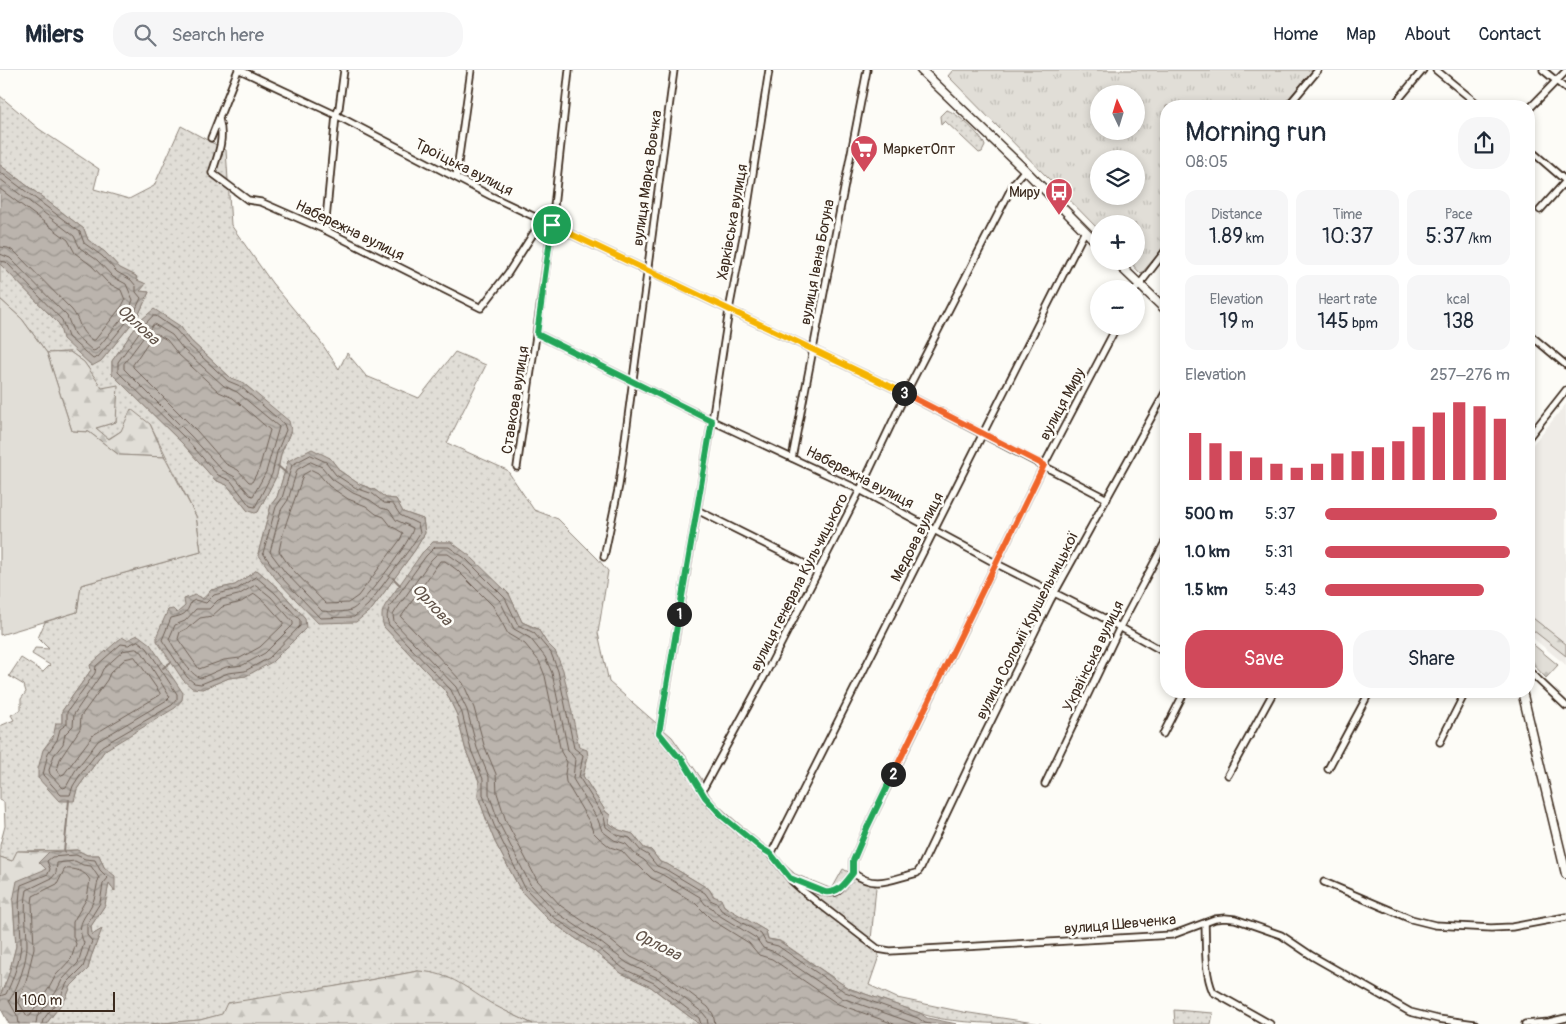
<!DOCTYPE html>
<meta charset="utf-8">
<style>
:root{--surface:#fff;--page:#f6f6f7;--text:#1f2937;--muted:#747a83;--line:#e0e1e3;--accent:#d1495b}
body{margin:0;font-family:Pangolin,sans-serif;background:var(--page);color:var(--text);height:100vh;display:flex;flex-direction:column;font-size:19px;white-space:nowrap}
*{box-sizing:border-box;margin:0}
p{font-size:16px;color:var(--muted)}
.icon{flex:none;width:28px;height:28px;fill:none;stroke:currentColor;stroke-width:2;stroke-linecap:round;stroke-linejoin:round}
.map{position:relative;flex:1;overflow:hidden}
.panel{position:absolute;left:1160px;top:30px;width:375px;height:598px;display:flex;flex-direction:column;background:var(--surface);border-radius:20px;box-shadow:0 2px 8px #0003}
.panel>*{flex:none}
.needle{width:32px;rotate:356deg}
.buttons{position:absolute;left:1090px;top:15px;display:grid;gap:10px}
.buttons a{display:grid;place-items:center;width:55px;height:55px;border-radius:50%;background:var(--surface);box-shadow:0 2px 8px #0003;font-size:25px}
.scale{position:absolute;left:15px;bottom:12px;width:100px;box-sizing:border-box;padding-left:5px;border:2px solid #3b2a1e;border-top:0;font-size:14px;line-height:18px;white-space:nowrap;color:#3b2a1e;-webkit-text-stroke:4px #fdfcf7;paint-order:stroke}
.pin{position:absolute;display:grid;place-items:center;width:42px;height:42px;color:#fff;margin:-21px;border:2px solid #fff;border-radius:50%;box-shadow:0 1px 5px #0007}
.km{position:absolute;width:25px;height:25px;margin:-12px;border-radius:50%;background:#222;color:#fff;font-size:14px;line-height:25px;text-align:center}
.round{display:grid;place-items:center;flex:none;width:52px;height:52px;border-radius:20px;background:var(--page)}
.headline{display:flex;align-items:center;justify-content:space-between;height:85px;padding:0 25px}
h1{font-size:28px;font-weight:600;line-height:38px}
.metrics{display:grid;grid-template-columns:repeat(3,1fr);gap:8px;height:85px;padding:5px 25px}
.metrics div{display:grid;align-content:center;border-radius:12px;background:var(--page);text-align:center}
.metrics b{font-size:21px;font-weight:600}
.metrics small{font-size:14px;font-weight:400}
.metrics p{font-size:14px}
.chart{height:140px;padding:10px 25px}
.chart p{display:flex;justify-content:space-between}
.chart svg{width:100%;height:90px;margin-top:5px;stroke:var(--accent);stroke-width:6}
.cta{display:flex;gap:10px;margin-top:auto;padding:10px 25px}
.cta a{flex:1;height:58px;border-radius:20px;background:var(--accent);color:#fff;font-size:20px;font-weight:600;line-height:58px;text-align:center}
.cta a+a{background:var(--page);color:var(--text)}
ul{padding:0 25px;list-style:none;font-size:16px}
li{display:grid;grid-template-columns:80px 60px 1fr;align-items:center;height:38px}
li i{height:12px;border-radius:6px;background:var(--accent)}
header{display:flex;align-items:center;gap:30px;box-sizing:border-box;height:70px;padding:0 25px;background:var(--surface);border-bottom:1px solid var(--line)}
header strong{font-size:24px}
nav{display:flex;gap:28px;margin-inline-start:auto;font-size:18px}
.search{width:350px;height:45px;background:var(--page);display:flex;align-items:center;gap:12px;box-sizing:border-box;padding:0 18px;border-radius:20px;color:var(--muted);font-size:19px}
.map>svg:first-child{display:block}
.built{fill:#efece7}
.grass{fill:url(#grass-dots);stroke:#8e847a;fill-rule:evenodd}
.forest{fill:url(#forest-firs);stroke:#8e847a}
.park{fill:url(#park-tufts);stroke:#8e847a;fill-rule:evenodd}
.garden{fill:#e1ded7;stroke:#8e847a}
.water{fill:url(#water-waves);stroke:#887d74}
.lines{fill:none;stroke-linecap:round;stroke-linejoin:round}
.shore{stroke:#6e6157;stroke-width:1}
.stream{stroke:#887d74;stroke-width:2}
.street-casing{stroke:#3b2a1e;stroke-width:9}
.secondary-casing{stroke:#3b2a1e;stroke-width:11}
.street{stroke:#fdfcf7;stroke-width:5.5}
.secondary{stroke:#fdfcf7;stroke-width:8}
.split-1-casing{stroke:#fff;stroke-width:10}
.split-2-casing{stroke:#fff;stroke-width:10}
.split-3-casing{stroke:#fff;stroke-width:10}
.split-4-casing{stroke:#fff;stroke-width:10}
.split-1{stroke:#22a559;stroke-width:6}
.split-2{stroke:#22a559;stroke-width:6}
.split-3{stroke:#f0652b;stroke-width:6}
.split-4{stroke:#f5b400;stroke-width:6}
.labels{text-anchor:middle;stroke-width:5;stroke-linejoin:round;paint-order:stroke}
.poi-label{font-size:15px;fill:#3b2a1e;stroke:#fdfcf7;text-anchor:start}
.street-label{font-size:15px;fill:#3b2a1e;stroke:#fdfcf7}
.water-label{font-size:16px;font-style:italic;fill:#615349;stroke:#fdfcf7}
</style>
<header>
<strong>Milers</strong>
<div class="search"><svg class="icon" aria-label="search" viewBox="0 0 24 24"><circle cx="10" cy="10" r="6"/><path d="M15 15l6 6"/></svg>Search here</div>
<nav><a>Home</a><a>Map</a><a>About</a><a>Contact</a></nav>
</header>
<div class="map">
<svg width="1566" height="954" viewBox="0 0 1566 954">
<defs>
<pattern id="grass-dots" width="8" height="8" patternUnits="userSpaceOnUse" patternTransform="scale(1.25)"><rect width="8" height="8" fill="#e1ded7"/><path d="M2 2h.1M6 6h.1" fill="none" stroke="#c2bfb8" stroke-width="1.8" stroke-linecap="round"/></pattern>
<pattern id="forest-firs" width="22" height="20" patternUnits="userSpaceOnUse" patternTransform="scale(1.25)"><rect width="22" height="20" fill="#e1ded7"/><path d="M5 1l3.5 6h-7zM16 11l3.5 6h-7z" fill="#c2bfb8"/></pattern>
<pattern id="park-tufts" width="24" height="20" patternUnits="userSpaceOnUse" patternTransform="scale(1.25)"><rect width="24" height="20" fill="#e1ded7"/><path d="M3 7l-1-3M5 7V3M7 7l1-3M15 17l-1-3M17 17v-4M19 17l1-3" fill="none" stroke="#c2bfb8"/></pattern>
<pattern id="water-waves" width="16" height="10" patternUnits="userSpaceOnUse" patternTransform="scale(1.25)"><rect width="16" height="10" fill="#bbb4ad"/><path d="M0 5q4-4 8 0t8 0" fill="none" stroke="#99938c"/></pattern>
</defs>
<rect width="100%" height="100%" fill="#fdfcf7"/>
<filter id="ink" filterUnits="userSpaceOnUse"><feTurbulence type="fractalNoise" baseFrequency=".02" numOctaves="2"/><feDisplacementMap in="SourceGraphic" scale="10" xChannelSelector="R" yChannelSelector="G"/><feConvolveMatrix kernelMatrix="1 2 1 2 8 2 1 2 1" color-interpolation-filters="sRGB"/></filter>
<g filter="url(#ink)">
<polygon class="built" points="1566,334 1566,595 1529,565 1529,379"/>
<g class="grass">
<path d="M0 26 39 59 99 99 94 119 129 129 154 116 181 56 226 80 231 155 272 213 320 271 339 299 347 283 366 306 419 328 455 282 486 295 447 373 507 400 534 440 558 449 598 489 608 501 598 563 609 612 672 667 701 708 711 729 795 804 832 819 843 799 876 817 871 870 879 886 869 915 897 928 963 942 1041 954C1011 954 944 954 920 943L848 918 780 871 768 869 766 861C746 849 721 839 709 819L667 794 660 792 651 780 644 778 633 764 619 760 609 753 610 745 606 742 583 706 588 686 579 677 555 581 546 572 538 559 522 552 509 524 451 472H433L422 483 384 557 446 622 457 645 466 681 479 711 478 726 489 757 495 772 521 821 549 850 594 881 621 903 651 917 699 954H533L418 901 337 916 200 950 150 954H46L66 928 71 916 88 899 91 887 101 860 92 865 91 856 105 835 109 812 114 821 99 785H87L77 780 18 781 12 791 0 787V775L5 756 4 732 0 730V656L14 650 11 645 21 640V629L26 622 24 615 9 606 21 588 43 602 50 595 32 584 35 578 49 579 38 568 45 552 77 542 81 515 201 482 196 446 150 354 121 361 108 369 96 358 116 352 117 316 102 319 84 292 70 282 47 283 22 249 0 229V194L59 254 64 269 92 295 101 291 138 246 149 222 139 221 145 214 137 210 136 206 120 198 105 182 88 170 84 159 0 95ZM141 250 180 256 191 271 231 308 242 312 291 360 281 384 277 405 258 442 248 441 227 415 215 410 183 374 112 304V291ZM330 388 340 401 359 414 375 420 386 428 396 429 403 442 423 449 425 463 415 480 372 539 258 484 271 435 277 427 288 391ZM257 500 279 519 305 548 246 606 229 608 202 619 165 551 168 540 177 543C190 531 200 535 211 520L235 515ZM91 600 119 671 105 680 77 719 74 731 43 680 62 653V641Z"/>
<path d="M946 40C956 41 983 67 985 76L982 82 979 83 945 51 941 55 940 46Z"/>
<polygon points="1174,940 1213,943 1211,954 1175,954"/>
</g>
<g class="forest">
<polygon points="70,282 84,292 102,318 118,315 116,352 96,358 109,369 121,361 131,339 150,354 165,387 119,385 89,362 72,361 47,283"/>
<polygon points="1529,545 1566,574 1566,586 1529,557"/>
<polygon points="1529,571 1558,595 1546,608 1529,590"/>
<polygon points="17,781 49,782 39,792 46,799 13,831 16,876 8,907 0,926 0,787 12,791"/>
<path d="M418 901C453 903 466 919 494 935 507 942 520 948 533 954H150L200 950 222 944 227 933 337 916Z"/>
</g>
<path class="park" d="M953 0H1313L1282 36H1166V175L1141 204 1129 191H1136V154H1099V160L948 6ZM1099 24H1136V61H1099ZM1099 89H1136V126H1099Z"/>
<polygon class="garden" points="0,229 22,249 47,283 72,361 89,362 119,385 165,387 196,446 201,482 81,515 77,542 0,565"/>
<g class="water">
<polygon points="0,95 84,159 88,170 105,182 120,198 136,206 137,210 146,214 140,221 149,222 138,246 101,291 92,296 63,269 59,254 0,194"/>
<polygon points="154,239 180,256 191,271 231,308 242,312 289,351 291,360 281,384 277,405 258,442 255,443 248,441 227,415 215,410 183,374 112,304 112,291 141,250"/>
<polygon points="312,379 330,388 340,401 359,414 375,420 386,428 396,429 403,442 423,449 425,463 415,480 372,539 356,552 318,553 276,509 258,484 271,435 277,427 288,391"/>
<path d="M433 472H451L470 486 509 524 522 552 538 559 546 572 555 581 563 600 579 677 587 680 588 686 583 706 606 742 610 745 609 753 619 760 633 764 644 778 651 780 660 792 667 794 709 819 713 826 721 829 724 836 766 861 768 869 779 871 848 918 920 943 927 948 957 954H699L651 917 621 903 594 881 549 850 521 821 495 772 489 757 478 726 479 711 466 681 457 645 446 622 384 557C381 548 381 542 386 534L422 483Z"/>
<polygon points="257,500 279,519 305,548 306,558 272,592 246,606 229,608 202,619 192,618 183,610 157,571 157,565 168,540 173,539 177,543 185,536 184,529 195,525 204,529 211,520 235,515"/>
<polygon points="138,565 150,574 183,623 182,630 175,638 105,680 77,719 74,731 59,731 38,708 38,699 43,680 53,668 56,653 62,653 62,641 91,600 90,595 122,567 127,570"/>
<polygon points="77,780 87,785 99,785 104,797 115,806 115,821 109,813 105,835 91,856 92,865 102,859 91,887 88,899 71,916 66,928 46,954 9,954 0,937 0,926 8,907 16,876 13,831 17,811 46,799 39,792 49,782"/>
</g>
<g class="lines">
<g class="shore">
<polyline points="0,102 80,162 84,173 102,186 117,202 131,210 136,216 136,222 141,228 134,243 98,287 93,289 68,267 62,250 6,192 0,191"/>
<polyline points="0,109 74,166 80,178 97,190 113,207 126,214 133,230 129,240 96,280 93,281 74,264 67,246 10,188 0,184"/>
<path d="M0 119 68 170 75 183 92 196 108 213 121 220 125 230 122 236 95 270H92C77 259 82 253 72 240L15 182 8 178 0 177"/>
<polygon points="153,246 156,246 176,260 188,274 228,311 240,316 284,354 286,360 277,382 272,404 255,437 250,436 231,411 218,405 187,370 118,302 118,292 145,254"/>
<polygon points="154,254 172,265 183,279 224,316 237,322 279,357 266,402 253,426 250,425 235,407 222,400 191,366 124,299 124,294"/>
<polygon points="154,264 157,264 167,270 178,284 219,322 233,328 270,360 259,399 252,412 249,412 238,400 226,394 197,361 133,297 133,295"/>
<polygon points="311,385 326,392 336,405 356,418 373,424 384,433 393,434 400,445 418,454 420,463 411,477 368,535 354,547 320,548 280,506 263,483 276,437 282,428 292,395"/>
<path d="M311 392 322 397 332 409 353 423 370 430 381 438 389 440 396 450 413 458C413 469 364 533 353 539 346 543 330 542 322 541L285 502 270 482 281 440 288 430 297 400Z"/>
<path d="M312 400 318 403 329 416 348 429 366 436 376 444 384 447 391 456 403 463 400 470 358 526 348 533 326 534 290 497 279 481C284 453 295 431 303 405Z"/>
<path d="M256 507 275 523 300 550V556L269 588 245 601 228 603 201 614 194 613 187 607 162 570 171 548C184 545 186 545 191 532L195 530 206 533 214 525 237 519Z"/>
<path d="M256 515 271 527 293 552V555L265 583 243 595 226 597 201 608C190 606 175 579 169 569L175 555 185 551 196 539H209L218 530 238 525Z"/>
<polygon points="255,524 266,533 283,552 283,555 260,577 240,588 224,590 199,599 178,569 180,562 188,558 200,548 212,546 222,537 241,532"/>
<polygon points="138,571 147,578 177,624 177,629 172,635 102,676 80,705 73,716 70,725 61,725 43,705 48,683 57,670 60,659 67,654 67,642 95,603 96,596 121,574 128,575"/>
<polygon points="136,579 142,582 170,627 167,630 98,671 75,701 66,717 63,718 50,704 49,700 54,685 63,674 65,664 73,656 74,644 100,606 103,599 123,581"/>
<polygon points="135,587 160,623 160,625 93,665 64,704 61,705 57,700 60,689 80,659 81,646 107,610 110,603 125,589"/>
<path d="M65 799C75 798 85 801 90 810L87 828 73 852V866L76 874 71 889 56 905 49 918 30 946H27L18 931 26 912 34 878 32 833 33 826 57 814Z"/>
<path d="M0 926 6 924C13 910 20 890 21 874 21 854 17 835 21 815L48 804 50 799 47 791 52 787 76 785 85 789 95 790 100 800 108 808 103 814 100 833 87 854V865L92 871 83 897 67 913 61 926 43 950 42 954"/>
<path d="M19 954 18 947 9 931C18 918 27 891 27 875 27 856 23 839 27 820L52 808 56 803 57 793 75 791 83 795 91 796 99 808C96 816 96 825 93 832 85 849 75 853 84 873L78 893 62 910 56 922 37 947 36 954"/>
<path d="M701 954 699 948 654 913 624 899 597 877 552 846 525 818 494 755 483 725V709L471 680 462 643 451 620 389 555C386 548 387 543 390 536L426 486 435 477H449L466 489 505 528 518 555 534 563 551 583 558 601 574 678 583 685 579 707 604 747 606 757 617 765 630 768 641 781 648 785 657 796 665 799 705 823 710 830 717 833 721 840 761 864 766 873 778 876 845 922 918 948 925 953 930 954"/>
<polyline points="708,954 707,948 703,943 658,908 627,893 600,872 556,842 530,814 499,753 489,724 489,707 477,678 467,640 456,617 394,552 393,545 396,540 431,490 437,484 448,484 462,494 500,531 514,559 530,568 545,587 552,603 568,680 575,689 573,709 598,750 602,761 614,770 626,774 636,785 644,790 654,801 663,805 700,827 705,834 712,838 717,844 756,868 763,878 775,882 842,928 916,954"/>
<polyline points="715,954 713,944 708,937 662,902 631,887 605,866 561,836 537,810 506,751 497,723 496,704 484,675 474,638 463,613 401,547 440,491 445,491 457,500 493,536 508,564 525,574 539,591 545,606 561,682 567,692 565,704 566,712 590,753 593,762 599,768 610,777 622,781 632,792 639,796 651,808 660,812 695,833 712,850 749,873 759,885 772,889 838,934 894,954"/>
</g>
<g class="stream">
<polyline points="278,396 286,403"/>
<polyline points="393,508 400,515"/>
<polyline points="163,598 171,592"/>
<polyline points="64,782 69,730"/>
</g>
<defs>
<g id="street">
<polyline points="240,0 336,45 491,126 906,324 1107,429"/>
<polyline points="769,0 743,167 729,240 712,351 659,663 676,684 682,689 705,727 723,747 761,778 771,784 792,811 804,822 878,879 890,881 1172,865 1215,849 1225,848 1235,849 1281,865 1312,886 1410,942 1438,949 1475,954"/>
<polyline points="1436,0 1480,36"/>
<polyline points="1543,0 1566,19"/>
<polyline points="1288,36 1318,0"/>
<polyline points="1393,36 1423,0"/>
<polyline points="1529,39 1566,1"/>
<path d="M219 49C225 70 218 84 212 103L248 130 261 132 325 160 481 238 508 203 542 150 553 140"/>
<polyline points="211,68 238,0"/>
<polyline points="1529,79 1566,111"/>
<polyline points="456,107 471,0"/>
<polyline points="1540,140 1566,111"/>
<polyline points="325,160 336,45 339,38 344,0"/>
<polyline points="1136,219 1166,180"/>
<polyline points="537,264 704,347 860,420 997,494 1100,546 1166,583"/>
<polyline points="1529,264 1566,295"/>
<polyline points="1529,367 1566,320"/>
<polyline points="792,388 867,0"/>
<polyline points="517,397 552,155 569,0"/>
<polyline points="697,440 819,501"/>
<polyline points="604,487 619,415 674,0"/>
<polyline points="1529,601 1566,636"/>
<polyline points="1163,664 1185,621"/>
<polyline points="1440,672 1466,621"/>
<polyline points="1328,699 1370,621"/>
<polyline points="1228,705 1274,621"/>
<polyline points="1045,714 1120,557 1166,470"/>
<polyline points="702,721 766,603 860,420 909,317 1014,113 1025,100"/>
<polyline points="771,784 1085,161"/>
<path d="M853 803C876 820 891 809 917 803L920 799 968 698 1050 531 1166 321"/>
<polyline points="853,803 853,791 867,758 1044,395 1117,256"/>
<path d="M792 809C801 813 828 828 838 821 843 817 849 808 853 803"/>
<polyline points="1324,812 1411,849 1435,855 1491,858 1512,857 1566,847"/>
<path d="M1205 853C1206 876 1204 902 1213 922L1270 954"/>
<polyline points="1525,954 1549,952 1566,948"/>
</g>
<g id="secondary">
<polyline points="921,0 1025,100 1099,175"/>
<polyline points="1115,191 1166,240"/>
<polyline points="1522,621 1566,804"/>
</g>
</defs>
<use href="#street" class="street-casing"/>
<use href="#secondary" class="secondary-casing"/>
<use href="#street" class="street"/>
<use href="#secondary" class="secondary"/>
</g>
</g>
<g class="lines" filter="url(#ink)">
<defs>
<polyline id="split-1" points="552,155 537,264 712,351 679,544"/>
<path id="split-2" d="M679 544 659 663 676 684 682 689 705 727 723 747 761 778 771 784 790 808 825 822C839 824 845 813 853 803V791L867 758 893 704"/>
<polyline id="split-3" points="893,704 1044,395 904,323"/>
<polyline id="split-4" points="552,155 904,323"/>
</defs>
<use href="#split-1" class="split-1-casing"/>
<use href="#split-2" class="split-2-casing"/>
<use href="#split-3" class="split-3-casing"/>
<use href="#split-4" class="split-4-casing"/>
<use href="#split-1" class="split-1"/>
<use href="#split-2" class="split-2"/>
<use href="#split-3" class="split-3"/>
<use href="#split-4" class="split-4"/>
</g>
<defs>
<symbol id="supermarket-pin" viewBox="-11 -11 22 30"><path d="M0 17L-7.5 6A9.5 9.5 0 1 1 7.5 6Z" fill="#d1495b" stroke="#fdfcf7"/><path d="M-6-5.5h2.5l.6 2H6L4.5 2H-2.5L-4.4-4H-6ZM-1.5 3.2a1.3 1.3 0 1 0 .1 0ZM3 3.2a1.3 1.3 0 1 0 .1 0Z" fill="#fff"/></symbol>
<symbol id="bus-pin" viewBox="-11 -11 22 30"><path d="M0 17L-7.5 6A9.5 9.5 0 1 1 7.5 6Z" fill="#d1495b" stroke="#fdfcf7"/><path d="M-5-6H5V4H4V6H2V4H-2V6H-4V4H-5ZM-3.5-4V0h7V-4ZM-3.5 1.2v1.5H-2V1.2ZM2 1.2v1.5H3.5V1.2Z" fill="#fff"/></symbol>
</defs>
<g fill-rule="evenodd">
<use href="#supermarket-pin" x="848" y="63" width="32" height="43"/>
<use href="#bus-pin" x="1043" y="106" width="32" height="43"/>
</g>
<g class="labels">
<g class="poi-label">
<text x="883" y="84">МаркетОпт</text>
<text x="1040" y="127" text-anchor="end">Миру</text>
</g>
<g class="street-label">
<text transform="translate(464 97) rotate(27)" y="5">Троїцька вулиця</text>
<text transform="translate(647 108) rotate(-82)" y="5">вулиця Марка Вовчка</text>
<text transform="translate(732 152) rotate(-80)" y="5">Харківська вулиця</text>
<text transform="translate(350 160) rotate(26)" y="5">Набережна вулиця</text>
<text transform="translate(817 192) rotate(-79)" y="5">вулиця Івана Богуна</text>
<text transform="translate(515 330) rotate(-81)" y="5">Ставкова вулиця</text>
<text transform="translate(1062 334) rotate(-62)" y="5">вулиця Миру</text>
<text transform="translate(860 407) rotate(27)" y="5">Набережна вулиця</text>
<text transform="translate(917 467) rotate(-63)" y="5">Медова вулиця</text>
<text transform="translate(799 512) rotate(-63)" y="5">вулиця генерала Кульчицького</text>
<text transform="translate(1027 555) rotate(-63)" y="5">вулиця Соломії Крушельницької</text>
<text transform="translate(1093 586) rotate(-64)" y="5">Українська вулиця</text>
<text transform="translate(1120 854) rotate(-5)" y="5">вулиця Шевченка</text>
</g>
<g class="water-label">
<text transform="translate(139 254) rotate(43)" y="6">Орлова</text>
<text transform="translate(433 534) rotate(47)" y="6">Орлова</text>
<text transform="translate(658 874) rotate(27)" y="6">Орлова</text>
</g>
</g>
</svg>
<div class="buttons">
<a><svg class="needle" viewBox="-14 -14 28 28"><path d="M0-13l5 13h-10z" fill="#e53935"/><path d="M0 13l5-13h-10z" fill="#747a83"/></svg></a>
<a><svg class="icon" aria-label="layers" viewBox="0 0 24 24"><path d="M12 4l9 5-9 5-9-5zM3 14l9 5 9-5"/></svg></a>
<a>+</a>
<a>−</a>
</div>
<div class="scale">100 m</div>
<div class="pin" style="left:552px;top:155px;background:#1e9e55"><svg class="icon" aria-label="arrive" viewBox="0 0 24 24"><path d="M6 21V4h12l-3 4 3 4H6"/></svg></div>
<b class="km" style="left:679px;top:544px">1</b>
<b class="km" style="left:893px;top:704px">2</b>
<b class="km" style="left:904px;top:323px">3</b>
<section class="panel">
<div class="headline"><div><h1>Morning run</h1><p>08:05</p></div><a class="round"><svg class="icon" aria-label="share" viewBox="0 0 24 24"><path d="M12 15V3M7 8l5-5 5 5M5 13v7h14v-7"/></svg></a></div>
<div class="metrics">
<div><p>Distance</p><b>1.89<small> km</small></b></div>
<div><p>Time</p><b>10:37</b></div>
<div><p>Pace</p><b>5:37<small> /km</small></b></div>
</div>
<div class="metrics">
<div><p>Elevation</p><b>19<small> m</small></b></div>
<div><p>Heart rate</p><b>145<small> bpm</small></b></div>
<div><p>kcal</p><b>138</b></div>
</div>
<div class="chart"><p><span>Elevation</span>257–276 m</p>
<svg viewBox="0 0 160 44" preserveAspectRatio="none"><path d="M5 44V21M15 44V26M25 44V30M35 44V33M45 44V36M55 44V38M65 44V36M75 44V31M85 44V30M95 44V28M105 44V25M115 44V18M125 44V11M135 44V6M145 44V8M155 44V14"/></svg>
</div>
<ul>
<li><b>500 m</b>5:37<i style="width:93%"></i></li>
<li><b>1.0 km</b>5:31<i style="width:100%"></i></li>
<li><b>1.5 km</b>5:43<i style="width:86%"></i></li>
</ul>
<div class="cta"><a>Save</a><a>Share</a></div>
</section>
</div>
